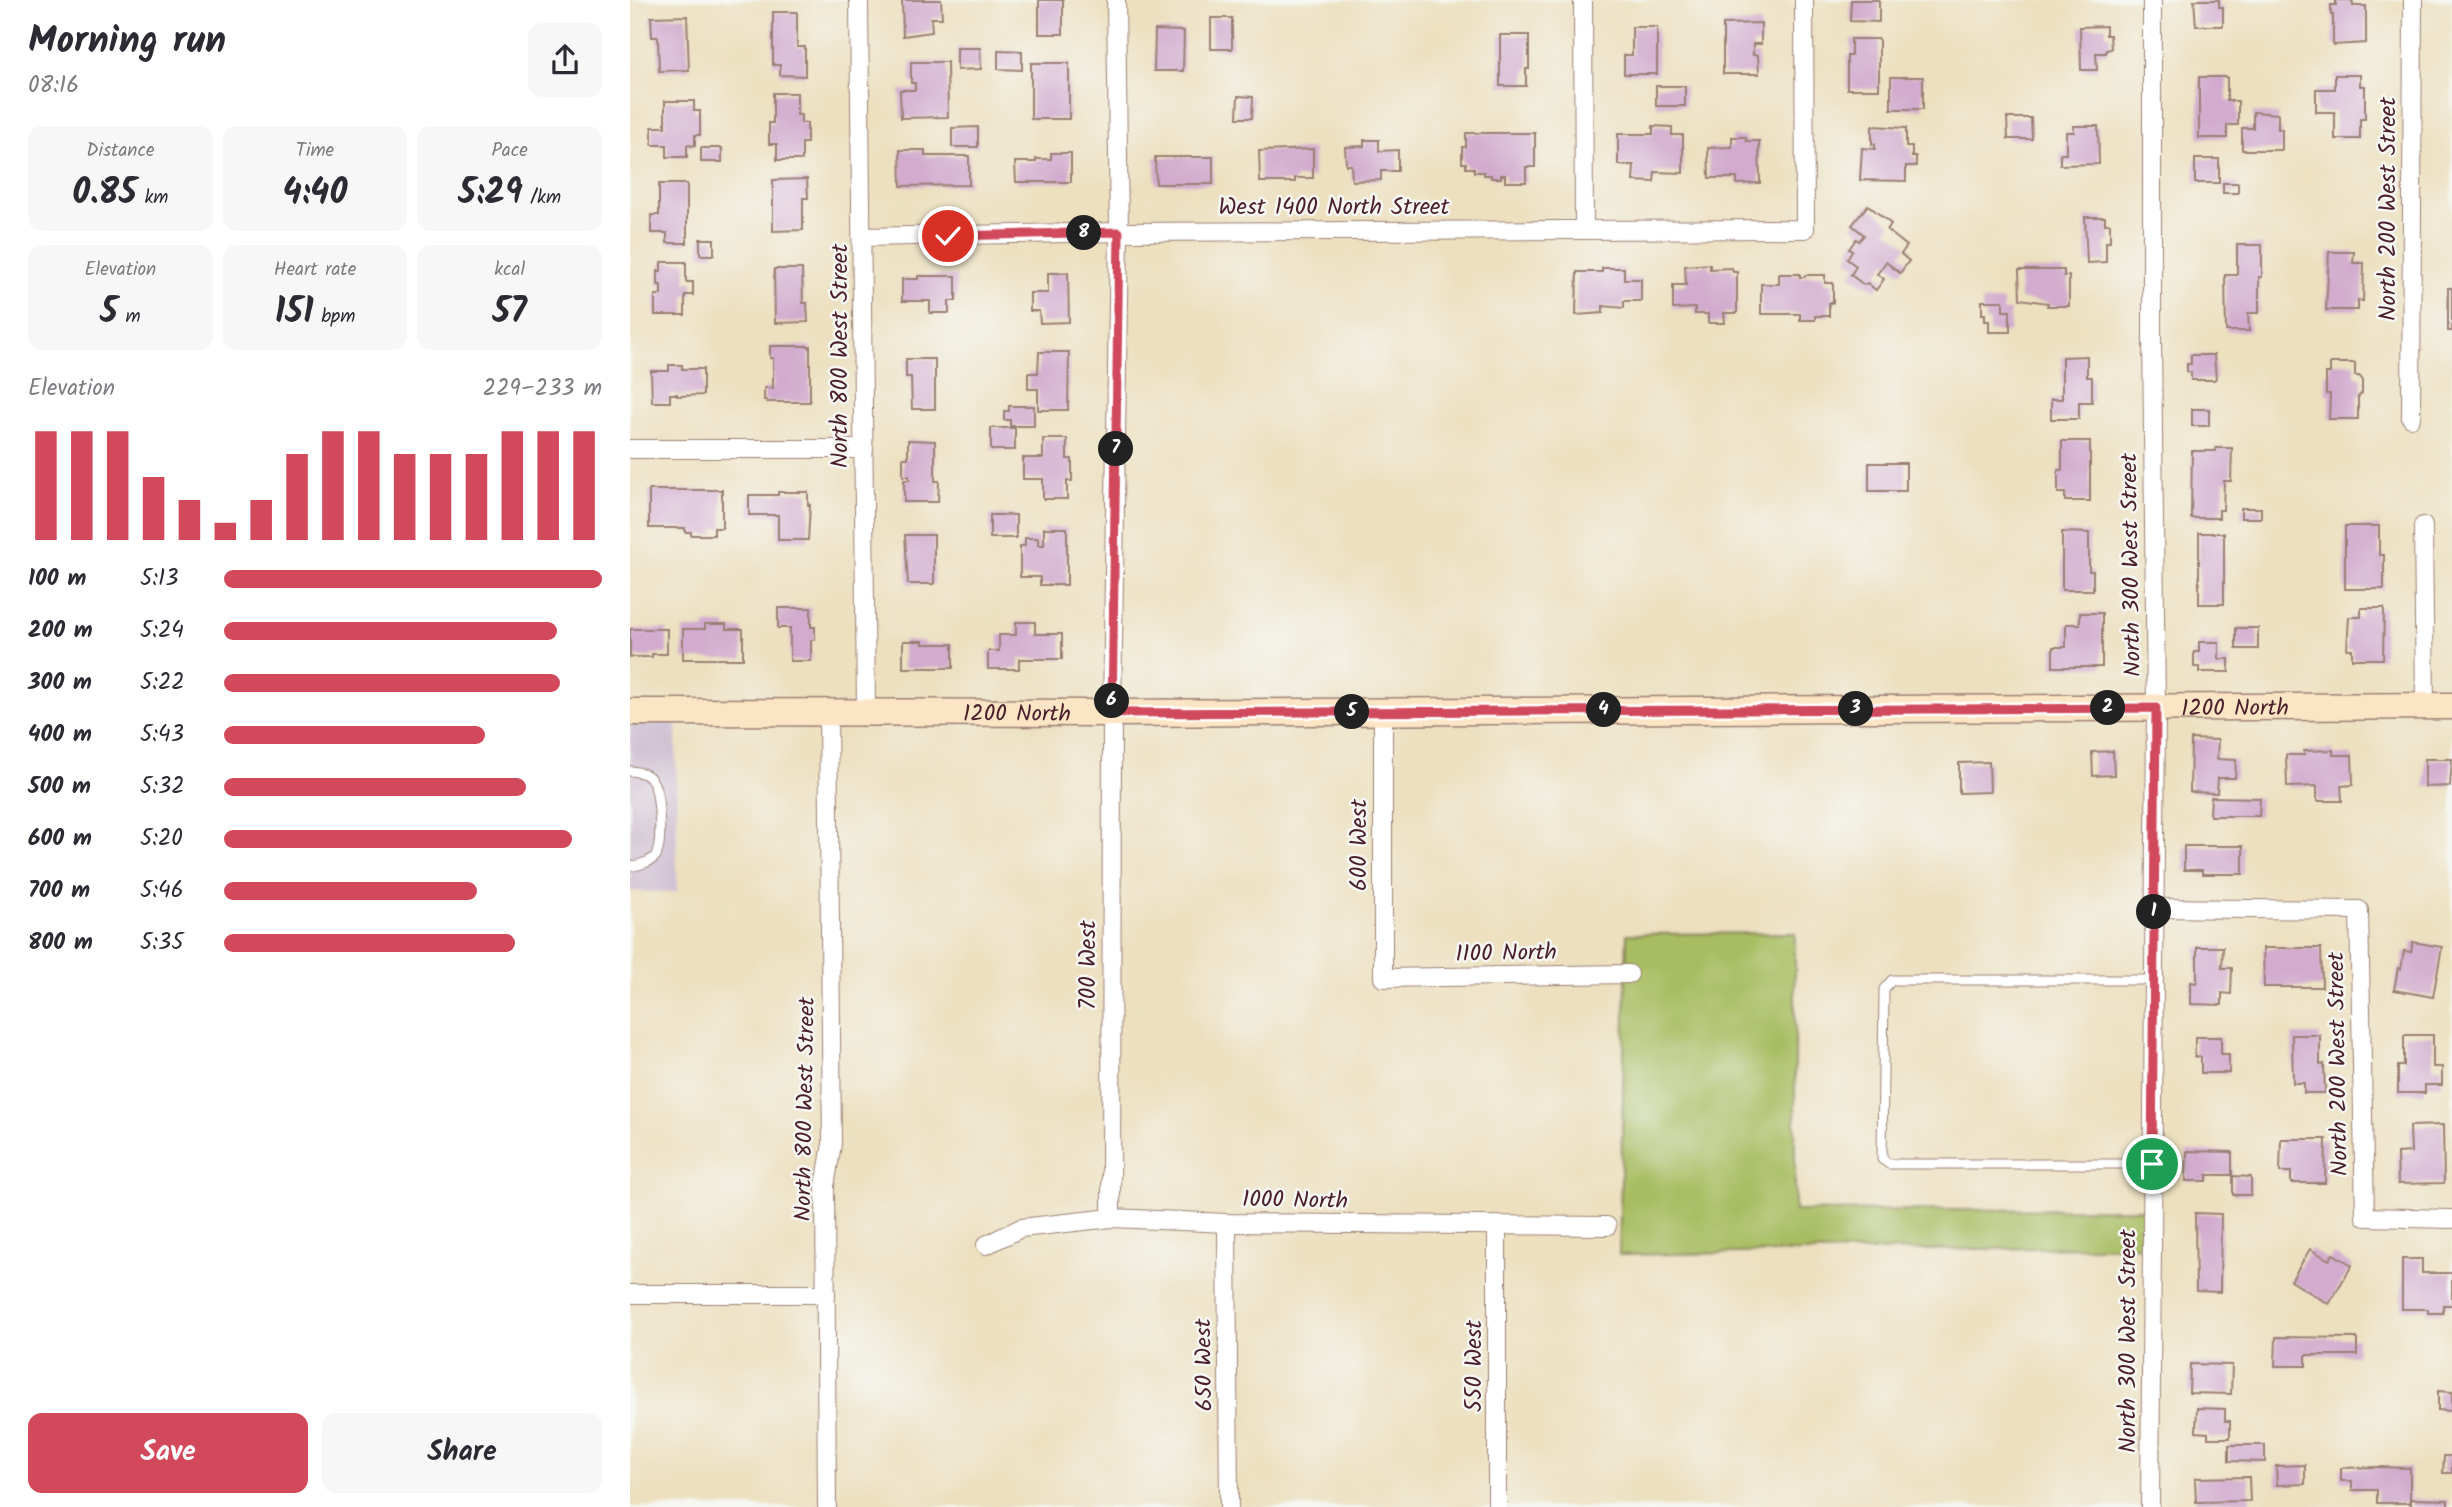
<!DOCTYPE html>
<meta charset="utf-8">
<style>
:root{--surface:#fff;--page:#f7f7f7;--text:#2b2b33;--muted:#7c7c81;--accent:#d1495b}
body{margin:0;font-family:Kalam,sans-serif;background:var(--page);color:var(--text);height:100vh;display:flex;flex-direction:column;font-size:26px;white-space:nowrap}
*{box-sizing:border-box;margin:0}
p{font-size:23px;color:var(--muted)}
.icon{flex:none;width:38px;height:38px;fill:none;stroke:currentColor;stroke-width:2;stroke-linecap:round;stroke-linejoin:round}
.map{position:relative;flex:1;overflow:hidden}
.details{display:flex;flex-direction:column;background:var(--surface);width:630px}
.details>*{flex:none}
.pin{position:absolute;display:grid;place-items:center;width:60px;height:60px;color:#fff;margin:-30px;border:4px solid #fff;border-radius:50%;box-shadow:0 2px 7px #0007}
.km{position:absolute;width:35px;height:35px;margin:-18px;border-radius:50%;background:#222;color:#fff;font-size:19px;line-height:35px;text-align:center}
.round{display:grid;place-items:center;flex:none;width:74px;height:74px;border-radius:14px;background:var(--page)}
.head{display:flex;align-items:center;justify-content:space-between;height:119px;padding:0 28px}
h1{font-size:38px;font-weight:700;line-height:52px}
.metrics{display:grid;grid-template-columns:repeat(3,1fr);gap:10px;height:119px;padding:7px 28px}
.metrics div{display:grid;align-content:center;border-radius:14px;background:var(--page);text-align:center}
.metrics b{font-size:35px;font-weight:700}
.metrics small{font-size:19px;font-weight:400}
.metrics p{font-size:19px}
.chart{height:196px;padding:14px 28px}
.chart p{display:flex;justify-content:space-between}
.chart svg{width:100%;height:126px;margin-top:7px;stroke:var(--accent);stroke-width:6}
.primary-button{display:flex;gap:14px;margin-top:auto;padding:14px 28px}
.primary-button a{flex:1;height:80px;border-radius:14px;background:var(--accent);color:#fff;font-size:28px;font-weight:700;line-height:80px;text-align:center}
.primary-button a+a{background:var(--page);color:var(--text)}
ul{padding:0 28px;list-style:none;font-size:23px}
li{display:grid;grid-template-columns:112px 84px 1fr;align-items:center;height:52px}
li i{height:18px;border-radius:9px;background:var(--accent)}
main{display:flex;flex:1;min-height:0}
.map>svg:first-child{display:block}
.industrial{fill:#cebed1}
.green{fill:#a8bd62;stroke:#796e46;stroke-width:2}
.building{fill:#d2abce}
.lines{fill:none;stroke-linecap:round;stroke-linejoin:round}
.lane-casing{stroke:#9b8075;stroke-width:11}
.street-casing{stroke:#9b8075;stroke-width:20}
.secondary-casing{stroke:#9b8075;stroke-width:29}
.lane{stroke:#fff;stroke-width:9}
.street{stroke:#fff;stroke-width:18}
.secondary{stroke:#fce5c4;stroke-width:26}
.route-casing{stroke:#fff;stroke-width:14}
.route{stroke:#d1495b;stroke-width:9}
.labels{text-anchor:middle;stroke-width:5;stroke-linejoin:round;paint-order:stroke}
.street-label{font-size:23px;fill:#4a1f2b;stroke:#f6f6f2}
</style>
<main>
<section class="details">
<div class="head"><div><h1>Morning run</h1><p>08:16</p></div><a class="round"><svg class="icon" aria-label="share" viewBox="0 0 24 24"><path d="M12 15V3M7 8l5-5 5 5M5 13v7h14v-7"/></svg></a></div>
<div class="metrics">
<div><p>Distance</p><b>0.85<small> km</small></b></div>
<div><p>Time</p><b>4:40</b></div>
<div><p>Pace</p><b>5:29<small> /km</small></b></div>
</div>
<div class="metrics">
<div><p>Elevation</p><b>5<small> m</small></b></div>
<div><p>Heart rate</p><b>151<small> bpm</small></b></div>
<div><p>kcal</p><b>57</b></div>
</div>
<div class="chart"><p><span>Elevation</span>229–233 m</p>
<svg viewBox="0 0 160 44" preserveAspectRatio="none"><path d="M5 44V6M15 44V6M25 44V6M35 44V22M45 44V30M55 44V38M65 44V30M75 44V14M85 44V6M95 44V6M105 44V14M115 44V14M125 44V14M135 44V6M145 44V6M155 44V6"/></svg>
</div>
<ul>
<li><b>100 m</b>5:13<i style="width:100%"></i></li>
<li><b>200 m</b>5:24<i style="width:88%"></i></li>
<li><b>300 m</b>5:22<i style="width:89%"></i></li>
<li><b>400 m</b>5:43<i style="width:69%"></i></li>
<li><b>500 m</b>5:32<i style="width:80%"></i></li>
<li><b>600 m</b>5:20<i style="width:92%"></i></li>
<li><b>700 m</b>5:46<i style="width:67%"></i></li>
<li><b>800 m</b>5:35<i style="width:77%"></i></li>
</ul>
<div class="primary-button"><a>Save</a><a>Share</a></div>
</section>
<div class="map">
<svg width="1822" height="1507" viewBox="0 0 1822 1507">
<rect width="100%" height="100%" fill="#f6f6f2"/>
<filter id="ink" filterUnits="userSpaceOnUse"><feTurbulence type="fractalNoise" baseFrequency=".0143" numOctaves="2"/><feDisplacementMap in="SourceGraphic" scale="14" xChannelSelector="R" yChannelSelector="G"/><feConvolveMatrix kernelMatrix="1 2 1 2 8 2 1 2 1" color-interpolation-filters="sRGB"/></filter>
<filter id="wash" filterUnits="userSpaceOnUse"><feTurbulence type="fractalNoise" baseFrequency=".00686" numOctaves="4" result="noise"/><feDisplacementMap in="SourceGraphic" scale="28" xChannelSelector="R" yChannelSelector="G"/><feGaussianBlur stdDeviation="1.57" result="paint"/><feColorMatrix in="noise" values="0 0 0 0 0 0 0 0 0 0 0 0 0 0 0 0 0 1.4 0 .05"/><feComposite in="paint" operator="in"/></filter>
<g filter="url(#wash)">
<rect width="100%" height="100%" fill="#ece0bf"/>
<polygon class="industrial" points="0,712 46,712 47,892 0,891"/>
<polygon class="green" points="1165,933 1165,1211 1522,1209 1522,1246 989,1255 997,934"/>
<g id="blocks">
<g class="building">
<polygon points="272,0 311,0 312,18 301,18 302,32 273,36"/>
<rect x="409" y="0" width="24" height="34"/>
<polygon points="1221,0 1249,0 1249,22 1220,21"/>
<polygon points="1564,0 1589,0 1589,7 1593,7 1593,26 1566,26"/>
<polygon points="1706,0 1722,0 1723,6 1736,6 1736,43 1703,45 1703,15 1701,15 1701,5 1706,5"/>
<polygon points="143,12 167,12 167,47 175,47 175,76 150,75 150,65 143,65"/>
<polygon points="57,16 59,70 29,71 28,37 22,37 21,17"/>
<rect x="581" y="18" width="21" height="31"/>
<polygon points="1131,23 1131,44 1123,44 1123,55 1128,55 1129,74 1093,74 1093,24"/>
<polygon points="1476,26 1476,35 1480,35 1481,49 1476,50 1476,53 1466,53 1467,70 1451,70 1450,27"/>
<polygon points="1002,27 1027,27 1027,74 994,74 994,55 1002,55"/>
<polygon points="525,30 554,31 553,71 524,71"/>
<polygon points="870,35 899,35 899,69 896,69 896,86 870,86"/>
<polygon points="1221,39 1249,39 1249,89 1217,89 1217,56 1221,56"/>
<polygon points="327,48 350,48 351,69 327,70"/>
<polygon points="368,50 392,51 392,70 368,69"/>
<polygon points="281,62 317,62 318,117 271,118 270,90 285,90 285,83 281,83"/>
<rect x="401" y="63" width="38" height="56"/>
<polygon points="1705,75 1730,75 1730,86 1735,86 1735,119 1730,119 1730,139 1705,139 1705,112 1686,112 1686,89 1705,89"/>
<rect x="1261" y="77" width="32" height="32"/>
<polygon points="1569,77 1597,77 1597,101 1608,101 1608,125 1597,125 1597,138 1569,138"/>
<rect x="1026" y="86" width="29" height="20"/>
<polygon points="143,93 167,93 167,115 171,115 171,123 177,123 177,143 172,143 172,160 147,160 147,144 139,144 139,123 143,123"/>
<polygon points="608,96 623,97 622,118 607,118"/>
<polygon points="35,101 64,101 64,111 70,111 70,135 65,135 65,146 57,145 57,157 37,157 37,145 22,145 22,127 35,127"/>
<polygon points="1623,112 1648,114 1648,129 1652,129 1652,150 1612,150 1612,128 1623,128"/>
<polygon points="1377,118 1401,118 1402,139 1378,139"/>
<polygon points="1023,126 1042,127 1042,135 1053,135 1053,173 1025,172 1024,182 1003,181 1004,165 988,165 988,134 1023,134"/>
<polygon points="1242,126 1276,128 1276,147 1282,147 1282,157 1286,157 1286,166 1276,166 1276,181 1230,180 1232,148 1245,149 1245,144 1242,144"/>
<polygon points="1444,126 1468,126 1469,164 1430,165 1430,154 1436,154 1436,132 1444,132"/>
<polygon points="348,127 348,147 322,147 322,128"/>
<polygon points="836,133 905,133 905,167 896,167 896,182 875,182 875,175 871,175 871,178 861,178 861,175 854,175 854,172 844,172 844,168 836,168 836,163 832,163 832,147 836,147"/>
<polygon points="1102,137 1116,137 1116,141 1129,141 1130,183 1107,184 1107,178 1079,178 1078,148 1102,147"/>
<polygon points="734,140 749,140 749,151 768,150 768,171 751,171 751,180 722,181 721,165 716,165 715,147 734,146"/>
<rect x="71" y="148" width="21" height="14"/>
<polygon points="683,149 683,178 665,178 665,182 630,182 629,151"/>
<polygon points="270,150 295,150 295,156 339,156 339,185 271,186"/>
<polygon points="421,153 441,153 441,182 386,182 385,162 406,162 406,159 421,159"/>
<polygon points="525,157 583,157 583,184 526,184"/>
<rect x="1565" y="159" width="24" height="24"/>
<polygon points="177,179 178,198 173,198 173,230 143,231 143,180"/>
<rect x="1593" y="183" width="15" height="10"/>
<polygon points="29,184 57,184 57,243 37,243 37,233 21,233 21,215 29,215"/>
<polygon points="1238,205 1261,224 1257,230 1277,246 1271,254 1279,261 1270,273 1256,262 1247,274 1254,279 1246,290 1237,283 1234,285 1221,275 1226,266 1217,259 1222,251 1219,249 1226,239 1229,241 1234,235 1222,225"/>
<polygon points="1455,217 1475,217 1475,224 1480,224 1480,242 1476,242 1476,262 1457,263"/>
<rect x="70" y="239" width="14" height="16"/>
<polygon points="1607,245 1632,245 1632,277 1629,277 1629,313 1618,313 1619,331 1596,331 1595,275 1607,275"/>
<polygon points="1699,252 1724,252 1723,263 1734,263 1733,301 1728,300 1728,310 1696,310"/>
<polygon points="31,262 56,262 56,282 63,282 63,295 55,295 55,315 25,315 25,295 31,295 31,285 28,285 28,271 31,271"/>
<polygon points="1080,264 1080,269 1102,268 1103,272 1107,272 1107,313 1094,313 1095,323 1078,323 1078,314 1065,314 1065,308 1043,309 1043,285 1056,285 1055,266"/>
<polygon points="972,268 994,268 994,279 1011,279 1011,301 994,301 994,308 973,306 973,313 946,315 947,272 972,272"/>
<polygon points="144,269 172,269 173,303 177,303 178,322 145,323"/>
<polygon points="1389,270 1434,270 1434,276 1439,276 1439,306 1417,306 1418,303 1390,299"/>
<polygon points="418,273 438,273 439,322 410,323 409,311 400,311 400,293 418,293"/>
<polygon points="1149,274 1170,274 1170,277 1175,277 1175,275 1195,275 1195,283 1203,283 1203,303 1199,303 1199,316 1185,316 1185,320 1170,320 1170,314 1131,314 1131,284 1149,284"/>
<polygon points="288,276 326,276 326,301 319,301 319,313 300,313 300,301 272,301 272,279 288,279"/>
<rect x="1818" y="288" width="4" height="43"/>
<polygon points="1352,301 1373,301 1373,311 1380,311 1380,332 1359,332 1359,321 1355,321 1355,314 1352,314"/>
<polygon points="140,346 180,346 180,402 137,402 137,400 134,400 134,388 143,388 143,358 140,358"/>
<polygon points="409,352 439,352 438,410 408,410 408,389 398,389 398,373 408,373"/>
<polygon points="1561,355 1584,355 1586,378 1584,380 1561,380 1561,372 1557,372 1557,364 1561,364"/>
<polygon points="1457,356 1457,377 1462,377 1462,402 1449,402 1449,419 1421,419 1421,399 1432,399 1432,357"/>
<polygon points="276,359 305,359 305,409 282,409 281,377 276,377"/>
<polygon points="1700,363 1725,363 1725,376 1729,376 1732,379 1732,393 1728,397 1728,419 1699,419 1700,394 1696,394 1696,373 1700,373"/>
<polygon points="39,365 52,365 52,369 73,369 73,395 47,396 47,394 40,394 40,402 22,402 21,371 39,371"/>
<polygon points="379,406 404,406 404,426 380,426 380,420 374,420 374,411 379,411"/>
<rect x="1562" y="409" width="17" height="17"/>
<rect x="361" y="428" width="24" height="22"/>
<polygon points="413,439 437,439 437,459 442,459 442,481 437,481 437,499 413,499 413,479 393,479 393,458 413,458"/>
<polygon points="278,440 305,441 305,481 309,481 308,502 274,502 274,480 279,480 279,476 273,476 273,458 278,458"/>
<polygon points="1432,441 1460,441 1460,501 1435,501 1435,493 1428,493 1428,470 1432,470"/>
<polygon points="1586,448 1602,448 1601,481 1594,481 1593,510 1589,510 1589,518 1561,518 1562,451 1586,451"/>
<rect x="1239" y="463" width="37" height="28"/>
<polygon points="19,490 92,490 92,528 84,528 84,535 61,535 61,532 55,532 55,528 19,528"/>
<polygon points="148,492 178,492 178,505 180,505 178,540 148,540 148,515 119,515 119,495 148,495"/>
<rect x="1611" y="508" width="20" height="10"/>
<rect x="360" y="515" width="26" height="23"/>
<polygon points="1715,526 1749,526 1749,555 1754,555 1754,589 1715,589"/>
<polygon points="414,528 437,528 437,585 410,585 410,577 390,577 390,546 395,546 395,538 408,538 408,545 414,545"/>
<polygon points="1432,532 1459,533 1459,571 1463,571 1463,590 1432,590"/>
<rect x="1569" y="533" width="25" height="71"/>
<polygon points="275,535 304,535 304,584 278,584"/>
<polygon points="148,608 181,608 181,627 185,627 185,640 181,640 181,661 160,661 160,628 148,628"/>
<polygon points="1731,608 1754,608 1753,659 1722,659 1722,649 1717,649 1719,617 1731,617"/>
<polygon points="1450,613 1472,613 1472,667 1423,667 1423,647 1436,647 1436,624 1450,624"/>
<polygon points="386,622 405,622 405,634 432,634 432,659 389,659 389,669 358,669 358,651 369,651 369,635 386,635"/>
<polygon points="75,624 96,624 96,629 113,629 113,659 53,659 53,629 75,629"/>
<rect x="1606" y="628" width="22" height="21"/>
<polygon points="0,629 37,629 37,654 22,654 22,657 0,657"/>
<polygon points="273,641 293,641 293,644 323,644 323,668 273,668"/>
<polygon points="1569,642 1589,642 1589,659 1599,659 1599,672 1569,672 1569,667 1564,667 1564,652 1569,652"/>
<polygon points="1561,739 1588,740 1587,759 1606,760 1605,778 1588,778 1587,793 1560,792"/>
<polygon points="1703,750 1703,755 1722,755 1723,785 1711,786 1712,801 1687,801 1687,786 1657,787 1656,755 1674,755 1674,751"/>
<polygon points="1483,751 1484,775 1463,776 1462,752"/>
<polygon points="1795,759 1822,759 1820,786 1795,787"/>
<polygon points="1359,762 1360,792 1329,793 1329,763"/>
<polygon points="1581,797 1630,798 1629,816 1580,816"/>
<polygon points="1554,846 1613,846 1613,874 1572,874 1572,870 1554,870"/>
<polygon points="1783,942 1812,947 1803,997 1764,990 1768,968 1771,969 1774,951 1781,952"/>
<polygon points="1567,947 1593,947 1592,968 1602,968 1601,994 1592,993 1592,1005 1561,1004 1561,982 1567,983"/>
<polygon points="1633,948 1691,948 1692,987 1634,987"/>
<polygon points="1662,1035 1690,1035 1690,1065 1694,1064 1695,1093 1674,1093 1674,1083 1663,1083"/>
<polygon points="1774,1035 1803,1035 1803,1067 1812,1067 1812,1085 1795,1085 1795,1093 1768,1093 1768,1066 1774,1066"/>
<polygon points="1565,1037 1591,1037 1591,1054 1599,1054 1599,1073 1571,1073 1571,1057 1565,1057"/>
<polygon points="1813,1125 1814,1183 1768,1184 1767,1153 1781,1152 1780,1126"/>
<polygon points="1651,1139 1696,1139 1695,1183 1661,1183 1661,1172 1650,1172"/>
<polygon points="1557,1151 1602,1152 1602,1175 1577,1175 1577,1181 1556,1181"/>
<polygon points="1603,1176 1621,1177 1621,1195 1603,1195"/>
<polygon points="1565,1213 1591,1214 1590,1292 1566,1291"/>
<polygon points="1680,1249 1699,1260 1703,1254 1722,1265 1699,1304 1661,1281"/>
<polygon points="1772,1259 1792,1259 1792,1273 1822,1273 1822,1305 1813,1305 1813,1313 1798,1313 1798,1309 1772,1309"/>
<polygon points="1646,1337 1727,1338 1727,1355 1676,1355 1676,1366 1645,1366"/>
<polygon points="1560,1364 1602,1365 1601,1394 1559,1393"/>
<polygon points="1808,1391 1822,1392 1822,1411 1808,1410"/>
<polygon points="1567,1408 1595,1409 1595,1421 1600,1421 1600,1438 1578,1438 1578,1433 1566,1432"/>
<polygon points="1599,1445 1635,1445 1635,1462 1599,1461"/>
<polygon points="1814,1456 1822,1456 1822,1473 1813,1473"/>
<polygon points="1675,1465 1675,1484 1647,1485 1646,1466"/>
<polygon points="1748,1467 1780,1468 1780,1503 1747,1503 1747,1490 1722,1490 1722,1481 1711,1481 1711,1468"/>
<polygon points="1619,1477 1620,1501 1566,1502 1565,1478"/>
<polygon points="1781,1499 1818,1500 1818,1507 1781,1507"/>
</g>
</g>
</g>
<g filter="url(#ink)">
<use href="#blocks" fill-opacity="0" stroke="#9b8075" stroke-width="2"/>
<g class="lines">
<defs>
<g id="lane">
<path d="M0 771C10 772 18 773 23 782 30 793 33 848 25 857 20 862 7 866 0 866"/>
<polyline points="1522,1164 1259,1164 1252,1159 1254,989 1262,980 1524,980"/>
</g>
<g id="street">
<polyline points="229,0 236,711"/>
<polyline points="953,0 954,230"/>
<polyline points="232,237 489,232 1175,229 1174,0"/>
<polyline points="1781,418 1783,0"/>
<polyline points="0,449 234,449"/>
<polyline points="1793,526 1795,706"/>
<polyline points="753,711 753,978 999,974"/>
<polyline points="1524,908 1729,910 1735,1217 1822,1219"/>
<polyline points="481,1218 482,713 489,232 486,0"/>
<polyline points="597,1223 599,1507"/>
<polyline points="356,1245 391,1228 481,1218 597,1223 977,1226"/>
<polyline points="0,1294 196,1294"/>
<polyline points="197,1507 195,1186 202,1144 198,711"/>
<polyline points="867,1507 867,1226"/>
<polyline points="1520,1507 1526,708 1522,337 1522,0"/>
</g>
<g id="secondary">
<path id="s1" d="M0 712 482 713 1822 706"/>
</g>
</defs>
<use href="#lane" class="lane-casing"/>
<use href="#street" class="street-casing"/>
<use href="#secondary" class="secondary-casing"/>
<use href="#lane" class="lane"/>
<use href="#street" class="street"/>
<use href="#secondary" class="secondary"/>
</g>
</g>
<g class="lines" filter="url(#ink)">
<defs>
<polyline id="route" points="318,236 489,232 482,713 1526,708 1522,1164"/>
</defs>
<use href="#route" class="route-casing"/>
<use href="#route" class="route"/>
</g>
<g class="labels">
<g class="street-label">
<text x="704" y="214">West 1400 North Street</text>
<text transform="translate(1757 209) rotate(-90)" y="8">North 200 West Street</text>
<text transform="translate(209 356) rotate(-90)" y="8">North 800 West Street</text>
<text transform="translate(1500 565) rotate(-91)" y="8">North 300 West Street</text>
<text dy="8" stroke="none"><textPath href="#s1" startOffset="1605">1200 North</textPath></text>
<text dy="8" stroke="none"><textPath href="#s1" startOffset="387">1200 North</textPath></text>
<text transform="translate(728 845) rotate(-90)" y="8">600 West</text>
<text transform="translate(876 952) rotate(-1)" y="8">1100 North</text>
<text transform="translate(457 965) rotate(-90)" y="8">700 West</text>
<text transform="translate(1707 1064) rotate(-91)" y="8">North 200 West Street</text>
<text transform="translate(174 1109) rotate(-89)" y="8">North 800 West Street</text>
<text transform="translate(665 1199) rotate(1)" y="8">1000 North</text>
<text transform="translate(1497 1341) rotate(-90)" y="8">North 300 West Street</text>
<text transform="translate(573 1365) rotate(-91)" y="8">650 West</text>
<text transform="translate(843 1366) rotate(-90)" y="8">550 West</text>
</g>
</g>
</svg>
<div class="pin" style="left:1522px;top:1164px;background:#1e9e55"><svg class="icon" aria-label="arrive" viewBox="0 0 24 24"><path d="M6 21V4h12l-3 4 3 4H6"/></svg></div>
<div class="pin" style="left:318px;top:236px;background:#d93025"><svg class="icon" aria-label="check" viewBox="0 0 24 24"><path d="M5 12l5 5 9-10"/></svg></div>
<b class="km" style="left:1524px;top:912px">1</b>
<b class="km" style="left:1478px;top:708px">2</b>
<b class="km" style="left:1226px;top:709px">3</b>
<b class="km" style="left:974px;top:710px">4</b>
<b class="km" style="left:722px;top:712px">5</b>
<b class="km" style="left:482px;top:701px">6</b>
<b class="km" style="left:486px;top:449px">7</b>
<b class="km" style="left:454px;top:233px">8</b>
</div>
</main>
